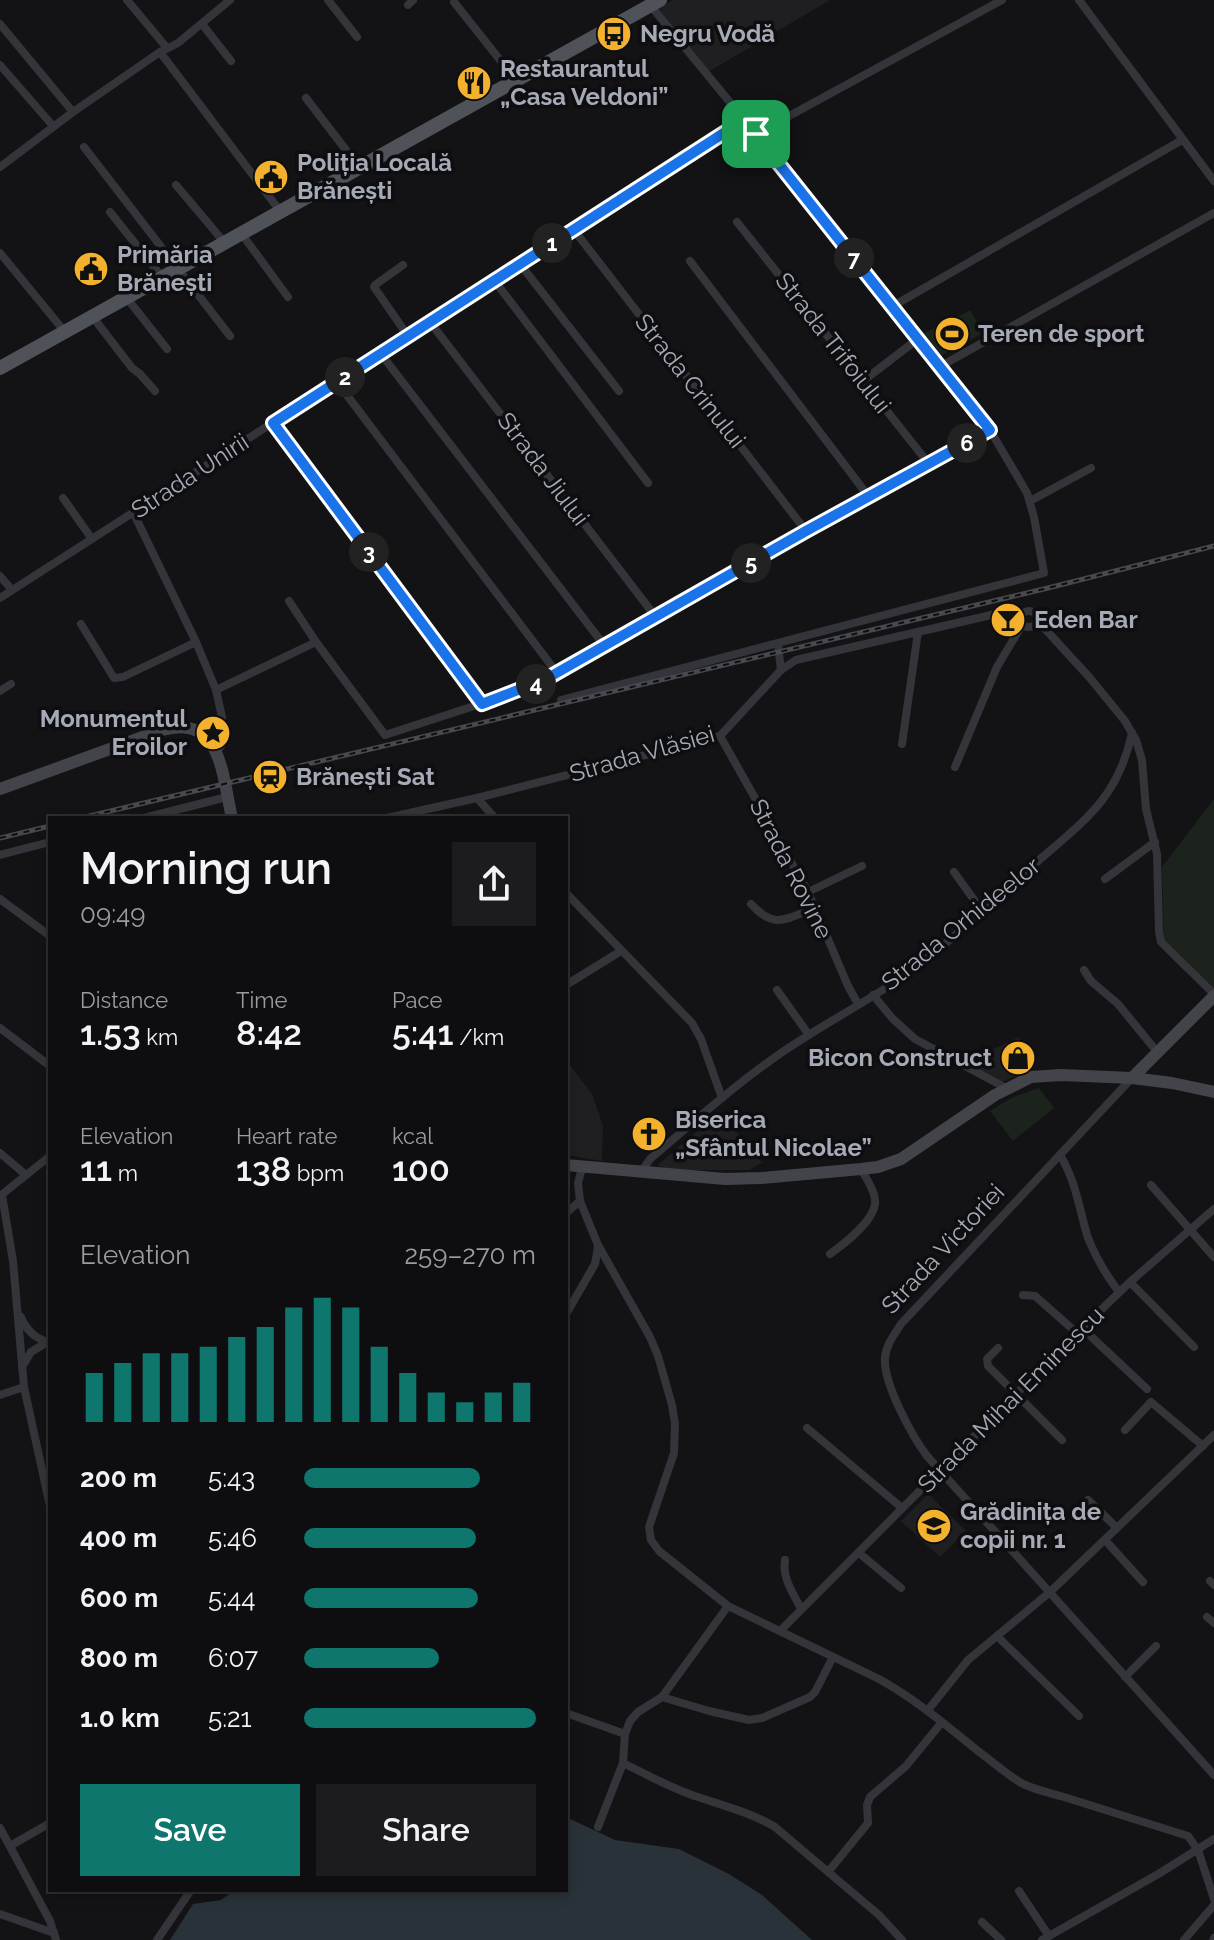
<!DOCTYPE html>
<meta charset="utf-8">
<style>
:root{--surface:#0e0e10;--page:#1c1c1e;--text:#f1f3f6;--muted:#9b9c9f;--line:#2e2e30;--accent:#0f766e}
body{margin:0;font-family:Raleway,sans-serif;background:var(--page);color:var(--text);height:100vh;display:flex;flex-direction:column;font-size:30px;white-space:nowrap}
*{box-sizing:border-box;margin:0}
p{font-size:26px;color:var(--muted)}
.icon{flex:none;width:44px;height:44px;fill:none;stroke:currentColor;stroke-width:2;stroke-linecap:round;stroke-linejoin:round}
.map{position:relative;flex:1;overflow:hidden}
.details{position:absolute;left:48px;top:816px;width:520px;height:1076px;display:flex;flex-direction:column;background:var(--surface);border-radius:0px;box-shadow:0 4px 12px #0003,0 0 0 2px var(--line)}
.details>*{flex:none}
.pin{position:absolute;display:grid;place-items:center;width:68px;height:68px;color:#fff;margin:-34px;border-radius:16px;box-shadow:0 4px 12px #0006}
.km{position:absolute;width:40px;height:40px;margin:-20px;border-radius:50%;background:#222;color:#fff;font-size:22px;line-height:40px;text-align:center}
.round{display:grid;place-items:center;flex:none;width:84px;height:84px;border-radius:0px;background:var(--page)}
.headline{display:flex;align-items:center;justify-content:space-between;height:136px;padding:0 32px}
h1{font-size:44px;font-weight:600;line-height:60px}
.figures{display:grid;grid-template-columns:repeat(3,1fr);gap:12px;height:136px;padding:8px 32px}
.figures div{display:grid;align-content:center}
.figures b{font-size:34px;font-weight:600}
.figures small{font-size:22px;font-weight:400}
.figures p{font-size:22px}
.chart{height:224px;padding:16px 32px}
.chart p{display:flex;justify-content:space-between}
.chart svg{width:100%;height:144px;margin-top:8px;stroke:var(--accent);stroke-width:6}
.button{display:flex;gap:16px;margin-top:auto;padding:16px 32px}
.button a{flex:1;height:92px;border-radius:0px;background:var(--accent);color:#fff;font-size:32px;font-weight:600;line-height:92px;text-align:center}
.button a+a{background:var(--page);color:var(--text)}
ul{padding:0 32px;list-style:none;font-size:26px}
li{display:grid;grid-template-columns:128px 96px 1fr;align-items:center;height:60px}
li i{height:20px;border-radius:10px;background:var(--accent)}
.map>svg:first-child{display:block}
.built{fill:#1f1f22}
.green{fill:#1b231c}
.water{fill:#293239}
.lines{fill:none;stroke-linecap:round;stroke-linejoin:round}
.street{stroke:#34353a;stroke-width:8}
.secondary{stroke:#42444a;stroke-width:12}
.primary{stroke:#505259;stroke-width:14}
.rail-casing{stroke:#47494f;stroke-width:5}
.rail{stroke:#0e0e10;stroke-width:2;stroke-dasharray:6;stroke-linecap:butt}
.route-casing{stroke:#fff;stroke-width:16}
.route{stroke:#1a73e8;stroke-width:10}
.labels{text-anchor:middle;stroke-width:7;stroke-linejoin:round;paint-order:stroke}
.poi-label{font-size:24px;font-weight:bold;fill:#a5aab6;stroke:#0e0e10;text-anchor:start}
.street-label{font-size:24px;fill:#a5aab6;stroke:#0e0e10}
</style>
<div class="map">
<svg width="1214" height="1940" viewBox="0 0 1214 1940">
<rect width="100%" height="100%" fill="#131315"/>
<g class="built">
<polygon points="674,0 830,0 708,72 658,8"/>
<polygon points="1019,1037 1032,1067 1001,1083 971,1065 987,1052"/>
<polygon points="566,1060 592,1094 603,1126 602,1161 566,1155"/>
<polygon points="720,1111 762,1163 749,1170 665,1170 658,1165"/>
<polygon points="928,1494 966,1531 940,1557 901,1521"/>
</g>
<g class="green">
<polygon points="970,310 983,333 939,357 921,335"/>
<polygon points="1214,799 1214,993 1164,942 1162,867"/>
<polygon points="1039,1088 1054,1108 1013,1141 990,1111 1013,1097"/>
</g>
<polygon class="water" points="566,1817 615,1840 679,1849 729,1874 762,1895 812,1940 170,1940 193,1904 221,1900 235,1890 566,1890"/>
<g class="lines">
<g class="street">
<polyline points="127,0 167,48"/>
<polyline points="328,0 357,37"/>
<polyline points="1079,0 1214,181"/>
<polyline points="454,2 516,80"/>
<polyline points="408,5 413,0"/>
<polyline points="0,24 73,112"/>
<polyline points="202,24 231,61"/>
<polyline points="160,52 280,211"/>
<polyline points="0,65 53,126"/>
<polyline points="306,98 359,167"/>
<polyline points="756,134 1002,0"/>
<polyline points="84,147 230,336"/>
<polyline points="0,167 73,112 160,52 178,43 230,0"/>
<polyline points="176,185 224,242"/>
<polyline points="110,212 162,277"/>
<polyline points="737,222 929,464"/>
<polyline points="574,230 806,531"/>
<polyline points="241,233 288,297"/>
<polyline points="0,253 65,332"/>
<polyline points="690,261 869,497"/>
<polyline points="520,264 619,391"/>
<polyline points="403,265 375,285 374,287 408,336"/>
<polyline points="494,280 648,483"/>
<polyline points="126,297 167,349"/>
<polyline points="893,306 1182,140"/>
<polyline points="92,316 132,368 140,374 155,391"/>
<polyline points="430,322 655,616"/>
<polyline points="381,354 604,645"/>
<polyline points="941,366 1214,213"/>
<polyline points="863,381 919,338"/>
<polyline points="337,382 557,673"/>
<polyline points="273,423 482,704"/>
<polyline points="63,498 92,539"/>
<polyline points="1030,501 1091,468"/>
<polyline points="133,512 196,642 216,690 222,717 220,726 223,738 221,746 216,752"/>
<polyline points="0,576 12,590"/>
<polyline points="0,598 744,120"/>
<polyline points="289,601 316,642 385,735 511,694 546,679 806,531 990,430"/>
<circle cx="1029" cy="619" r="8"/>
<polyline points="1036,622 1047,631 1090,678 1125,721 1136,740 1142,760 1146,809 1157,854 1159,931 1161,942 1214,994"/>
<polyline points="81,624 114,678 123,677 196,642"/>
<polyline points="778,644 781,670"/>
<polyline points="216,690 316,642"/>
<polyline points="0,691 11,684"/>
<polyline points="561,700 1044,573 1034,517 1027,493 990,430 756,134 650,5"/>
<polyline points="197,729 212,724 220,726"/>
<polyline points="720,736 808,892 848,986 858,1004"/>
<polyline points="902,744 918,632"/>
<polyline points="955,767 997,667 1022,625"/>
<polyline points="477,798 495,818"/>
<polyline points="144,818 227,797"/>
<polyline points="387,818 477,798 720,736 781,670 796,660 1000,613 1022,614"/>
<polyline points="0,855 50,842"/>
<polyline points="954,872 982,911"/>
<polyline points="1105,879 1155,842"/>
<polyline points="808,892 862,866"/>
<polyline points="566,893 692,1023 701,1039 722,1098"/>
<polyline points="0,899 50,936"/>
<path d="M751 904C775 930 785 919 815 908"/>
<polyline points="1084,970 1091,981 1118,1004 1158,1053"/>
<polyline points="566,985 621,951"/>
<polyline points="777,990 809,1035"/>
<polyline points="873,995 893,1019 915,1039 1006,1088"/>
<polyline points="0,1028 50,1066"/>
<path d="M1132 1078 901 1324C894 1335 886 1345 885 1358 883 1383 912 1436 927 1456L1214 1775"/>
<polyline points="0,1153 26,1175"/>
<path d="M1060 1155C1076 1181 1079 1209 1088 1238 1096 1258 1106 1275 1119 1292"/>
<path d="M582 1168 578 1183 580 1201 598 1245 650 1337 658 1356 672 1405 675 1424 674 1453 649 1527 651 1540 659 1551 728 1606 879 1679C915 1699 946 1725 978 1751 993 1762 1007 1775 1023 1784 1036 1790 1050 1793 1064 1797L1188 1836 1198 1850 1214 1899"/>
<path d="M641 1172 650 1159C688 1127 726 1092 767 1063 807 1033 853 1010 895 982 943 949 986 908 1029 869 1079 824 1117 803 1132 733"/>
<polyline points="1151,1185 1214,1257"/>
<polyline points="2,1195 13,1261 24,1387 50,1506"/>
<polyline points="0,1196 50,1156"/>
<polyline points="566,1213 580,1201"/>
<path d="M830 1254C844 1244 878 1218 875 1199 874 1189 866 1178 861 1169"/>
<polyline points="1130,1282 1194,1347"/>
<polyline points="1023,1295 1035,1296 1077,1333"/>
<polyline points="566,1314 595,1264 598,1247"/>
<path d="M21 1317C26 1330 34 1338 48 1342"/>
<polyline points="1082,1328 1147,1389"/>
<polyline points="998,1348 987,1359 988,1366 1062,1440"/>
<polyline points="22,1367 31,1352 49,1341"/>
<polyline points="0,1395 24,1387"/>
<polyline points="807,1428 902,1508"/>
<polyline points="1125,1430 1151,1402 1203,1446"/>
<polyline points="1088,1500 1117,1528"/>
<polyline points="1105,1540 1143,1582"/>
<polyline points="859,1553 901,1588"/>
<path d="M785 1560C782 1578 793 1593 801 1609"/>
<polyline points="1210,1581 1214,1585"/>
<polyline points="1207,1617 1214,1623"/>
<polyline points="780,1631 1077,1333 1130,1282 1214,1209"/>
<polyline points="997,1636 1079,1716"/>
<polyline points="1125,1677 1156,1646"/>
<polyline points="662,1697 709,1711 749,1720 762,1718 810,1697 815,1692 833,1657"/>
<polyline points="928,1710 968,1660 1050,1592 1214,1435"/>
<polyline points="566,1713 625,1734"/>
<path d="M623 1763C648 1775 672 1789 698 1797 724 1806 752 1813 775 1827L879 1915 902 1940"/>
<polyline points="598,1827 623,1763 625,1734 630,1721 638,1712 662,1697 728,1606"/>
<polyline points="0,1828 50,1921 56,1940"/>
<polyline points="10,1846 50,1823"/>
<polyline points="828,1872 868,1823 867,1805 870,1797 906,1766 942,1722"/>
<polyline points="1019,1891 1049,1936"/>
<polyline points="0,1914 54,1933"/>
<polyline points="982,1922 1001,1940"/>
<polyline points="157,1940 191,1890"/>
<polyline points="1042,1940 1160,1873 1214,1839"/>
<polyline points="1184,1940 1214,1905"/>
<polyline points="1213,1940 1214,1938"/>
</g>
<g class="secondary">
<path d="M0 789 162 730C222 713 222 776 232 818"/>
<polyline points="1132,1078 1214,996"/>
<polyline points="566,1165 725,1179 761,1178 861,1169 878,1167 901,1159 995,1095 1031,1077 1061,1075 1132,1078 1172,1083 1214,1092"/>
</g>
<polyline class="primary" points="0,368 660,0"/>
<defs>
<g id="rail">
<polyline points="81,818 1048,588 1214,546"/>
<polyline points="0,838 50,826"/>
</g>
</defs>
<use href="#rail" class="rail-casing"/>
<use href="#rail" class="rail"/>
</g>
<g class="lines">
<defs>
<polygon id="route" points="744,120 990,430 806,531 546,679 482,704 273,423"/>
</defs>
<use href="#route" class="route-casing"/>
<use href="#route" class="route"/>
</g>
<defs>
<symbol id="bus-disc" viewBox="-11 -11 22 22"><circle r="9.5" fill="#f3b12d" stroke="#0e0e10"/><path d="M-5-6H5V4H4V6H2V4H-2V6H-4V4H-5ZM-3.5-4V0h7V-4ZM-3.5 1.2v1.5H-2V1.2ZM2 1.2v1.5H3.5V1.2Z" fill="#111"/></symbol>
<symbol id="restaurant-disc" viewBox="-11 -11 22 22"><circle r="9.5" fill="#f3b12d" stroke="#0e0e10"/><path d="M-5-6h1v4h1v-4h1v4h1v-4h1v5L-1.5 .5V6h-2V.5L-5-1ZM5-6V6H3V1.5H1.5Q1.5-4 5-6Z" fill="#111"/></symbol>
<symbol id="civic-disc" viewBox="-11 -11 22 22"><circle r="9.5" fill="#f3b12d" stroke="#0e0e10"/><path d="M-.6-6.5H3V-4.5H.6V-3L4-1V1h2V6H-6V1h2V-1L-.6-3ZM-1.2 2.5V6h2.4V2.5Z" fill="#111"/></symbol>
<symbol id="stadium-disc" viewBox="-11 -11 22 22"><circle r="9.5" fill="#f3b12d" stroke="#0e0e10"/><path d="M0-5a6.5 5 0 1 0 0 10a6.5 5 0 1 0 0-10ZM-3.5-1.8h7v3.6h-7Z" fill="#111"/></symbol>
<symbol id="bar-disc" viewBox="-11 -11 22 22"><circle r="9.5" fill="#f3b12d" stroke="#0e0e10"/><path d="M-6-5H6L.8 .8V4.5H3.5V6h-7V4.5H-.8V.8Z" fill="#111"/></symbol>
<symbol id="sight-disc" viewBox="-11 -11 22 22"><circle r="9.5" fill="#f3b12d" stroke="#0e0e10"/><path d="M0-6L1.8-2.2L6-1.7L2.9 1.2L3.7 5.4L0 3.3L-3.7 5.4L-2.9 1.2L-6-1.7L-1.8-2.2Z" fill="#111"/></symbol>
<symbol id="station-disc" viewBox="-11 -11 22 22"><circle r="9.5" fill="#f3b12d" stroke="#0e0e10"/><path d="M-3-6H3Q5-6 5-4V2Q5 4 3 4L4.5 6H3L1.5 4h-3L-3 6H-4.5L-3 4Q-5 4-5 2V-4Q-5-6-3-6ZM-3.5-4v3h7v-3ZM-3.5 1v1.5H-2V1ZM2 1v1.5H3.5V1Z" fill="#111"/></symbol>
<symbol id="shop-disc" viewBox="-11 -11 22 22"><circle r="9.5" fill="#f3b12d" stroke="#0e0e10"/><path d="M-5-2.5h2.3a2.7 3.5 0 0 1 5.4 0H5L5.5 6h-11ZM-1.5-2.5h3a1.5 2.3 0 0 0-3 0Z" fill="#111"/></symbol>
<symbol id="church-disc" viewBox="-11 -11 22 22"><circle r="9.5" fill="#f3b12d" stroke="#0e0e10"/><path d="M-1.2-6h2.4v3.5h3.3v2.4h-3.3V6h-2.4V-.1h-3.3v-2.4h3.3Z" fill="#111"/></symbol>
<symbol id="school-disc" viewBox="-11 -11 22 22"><circle r="9.5" fill="#f3b12d" stroke="#0e0e10"/><path d="M0-5L7-2L0 1L-7-2ZM-4 1L0 2.5L4 1V4Q0 6-4 4Z" fill="#111"/></symbol>
</defs>
<g fill-rule="evenodd">
<use href="#bus-disc" x="594" y="14" width="40" height="40"/>
<use href="#restaurant-disc" x="454" y="63" width="40" height="40"/>
<use href="#civic-disc" x="251" y="157" width="40" height="40"/>
<use href="#civic-disc" x="71" y="249" width="40" height="40"/>
<use href="#stadium-disc" x="932" y="314" width="40" height="40"/>
<use href="#bar-disc" x="988" y="600" width="40" height="40"/>
<use href="#sight-disc" x="193" y="713" width="40" height="40"/>
<use href="#station-disc" x="250" y="757" width="40" height="40"/>
<use href="#shop-disc" x="998" y="1038" width="40" height="40"/>
<use href="#church-disc" x="629" y="1114" width="40" height="40"/>
<use href="#school-disc" x="914" y="1506" width="40" height="40"/>
</g>
<g class="labels">
<g class="poi-label">
<text x="640" y="42">Negru Vodă</text>
<text x="500" y="77">Restaurantul<tspan x="500" dy="28">„Casa Veldoni”</tspan></text>
<text x="297" y="171">Poliția Locală<tspan x="297" dy="28">Brănești</tspan></text>
<text x="117" y="263">Primăria<tspan x="117" dy="28">Brănești</tspan></text>
<text x="978" y="342">Teren de sport</text>
<text x="1034" y="628">Eden Bar</text>
<text x="187" y="727" text-anchor="end">Monumentul<tspan x="187" dy="28">Eroilor</tspan></text>
<text x="296" y="785">Brănești Sat</text>
<text x="992" y="1066" text-anchor="end">Bicon Construct</text>
<text x="675" y="1128">Biserica<tspan x="675" dy="28">„Sfântul Nicolae”</tspan></text>
<text x="960" y="1520">Grădinița de<tspan x="960" dy="28">copii nr. 1</tspan></text>
</g>
<g class="street-label">
<text transform="translate(833 343) rotate(52)" y="8">Strada Trifoiului</text>
<text transform="translate(690 381) rotate(52)" y="8">Strada Crinului</text>
<text transform="translate(543 469) rotate(53)" y="8">Strada Jiului</text>
<text transform="translate(190 476) rotate(-33)" y="8">Strada Unirii</text>
<text transform="translate(642 754) rotate(-16)" y="8">Strada Vlăsiei</text>
<text transform="translate(791 869) rotate(63)" y="8">Strada Rovine</text>
<text transform="translate(961 924) rotate(-39)" y="8">Strada Orhideelor</text>
<text transform="translate(943 1249) rotate(-47)" y="8">Strada Victoriei</text>
<text transform="translate(1011 1400) rotate(-45)" y="8">Strada Mihai Eminescu</text>
</g>
</g>
</svg>
<div class="pin" style="left:756px;top:134px;background:#1e9e55"><svg class="icon" aria-label="arrive" viewBox="0 0 24 24"><path d="M6 21V4h12l-3 4 3 4H6"/></svg></div>
<b class="km" style="left:552px;top:243px">1</b>
<b class="km" style="left:345px;top:377px">2</b>
<b class="km" style="left:369px;top:552px">3</b>
<b class="km" style="left:536px;top:684px">4</b>
<b class="km" style="left:751px;top:563px">5</b>
<b class="km" style="left:967px;top:443px">6</b>
<b class="km" style="left:854px;top:258px">7</b>
<section class="details">
<div class="headline"><div><h1>Morning run</h1><p>09:49</p></div><a class="round"><svg class="icon" aria-label="share" viewBox="0 0 24 24"><path d="M12 15V3M7 8l5-5 5 5M5 13v7h14v-7"/></svg></a></div>
<div class="figures">
<div><p>Distance</p><b>1.53<small> km</small></b></div>
<div><p>Time</p><b>8:42</b></div>
<div><p>Pace</p><b>5:41<small> /km</small></b></div>
</div>
<div class="figures">
<div><p>Elevation</p><b>11<small> m</small></b></div>
<div><p>Heart rate</p><b>138<small> bpm</small></b></div>
<div><p>kcal</p><b>100</b></div>
</div>
<div class="chart"><p><span>Elevation</span>259–270 m</p>
<svg viewBox="0 0 160 44" preserveAspectRatio="none"><path d="M5 44V29M15 44V26M25 44V23M35 44V23M45 44V21M55 44V18M65 44V15M75 44V9M85 44V6M95 44V9M105 44V21M115 44V29M125 44V35M135 44V38M145 44V35M155 44V32"/></svg>
</div>
<ul>
<li><b>200 m</b>5:43<i style="width:76%"></i></li>
<li><b>400 m</b>5:46<i style="width:74%"></i></li>
<li><b>600 m</b>5:44<i style="width:75%"></i></li>
<li><b>800 m</b>6:07<i style="width:58%"></i></li>
<li><b>1.0 km</b>5:21<i style="width:100%"></i></li>
</ul>
<div class="button"><a>Save</a><a>Share</a></div>
</section>
</div>
